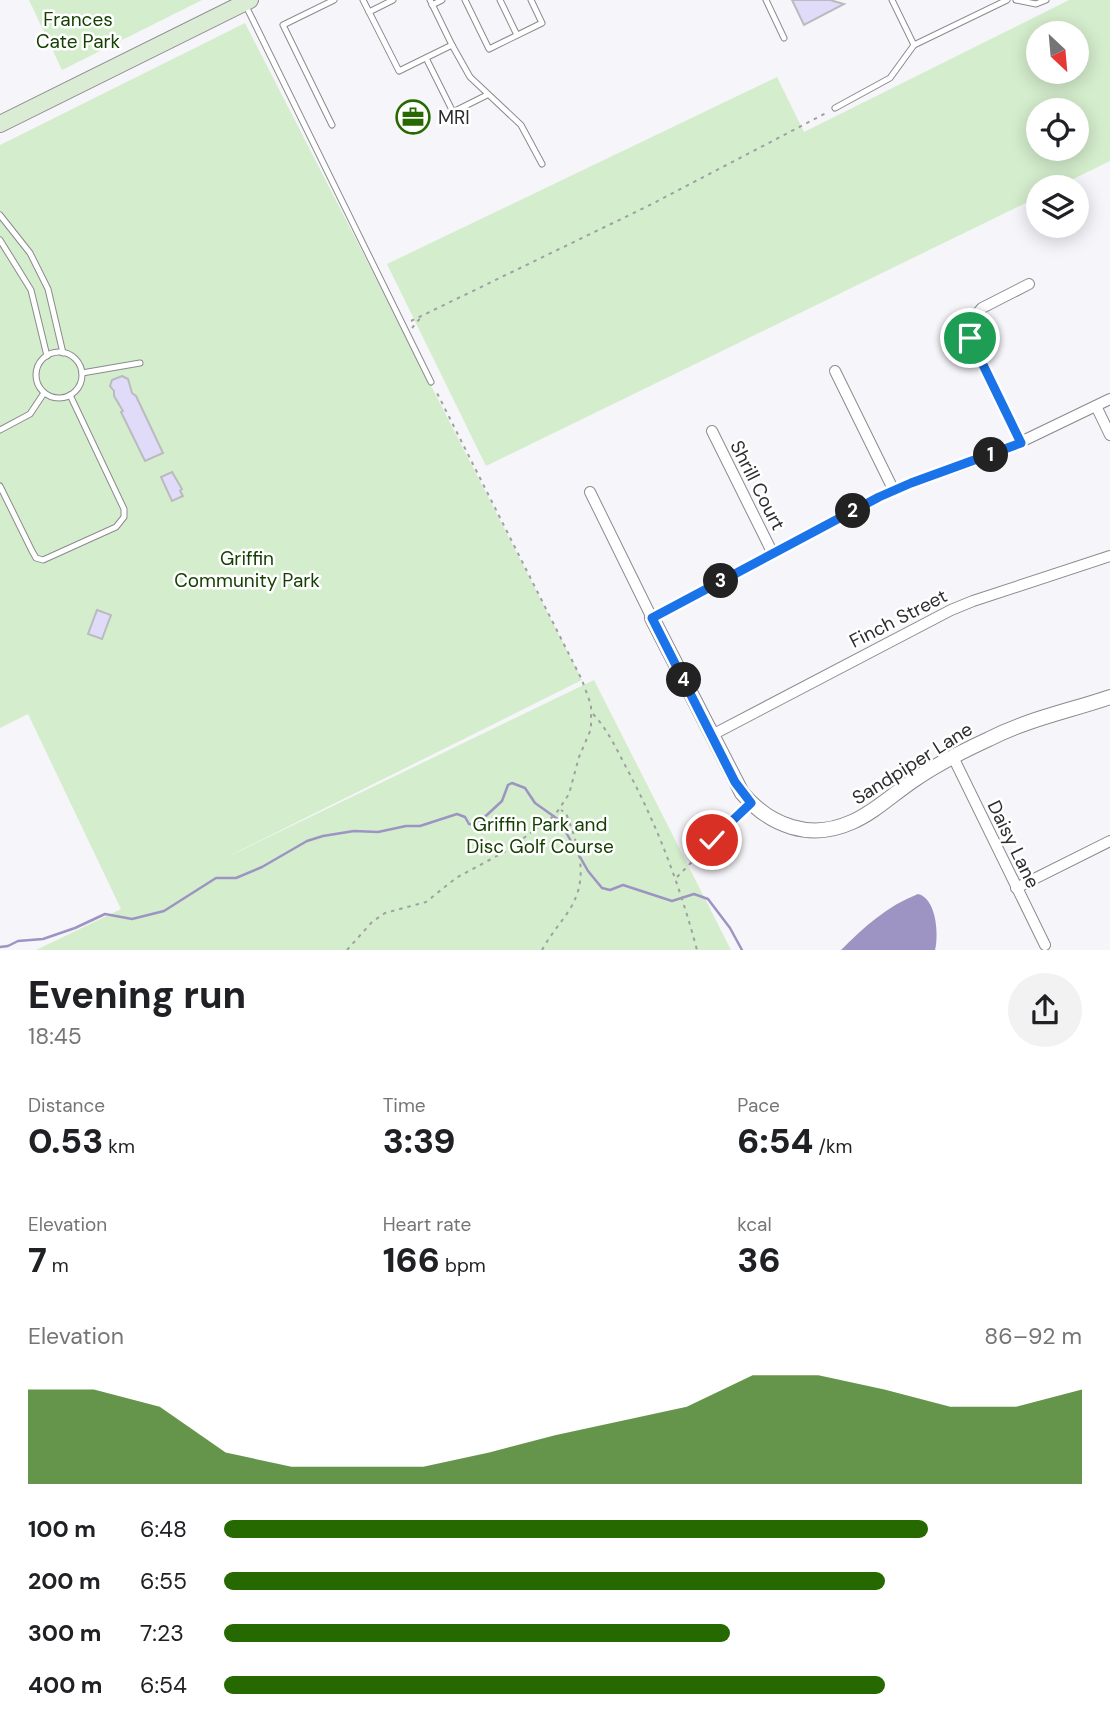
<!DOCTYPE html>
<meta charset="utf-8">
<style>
:root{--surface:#fff;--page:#f2f2f2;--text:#202124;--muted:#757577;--accent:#256900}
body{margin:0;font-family:"DM Sans",sans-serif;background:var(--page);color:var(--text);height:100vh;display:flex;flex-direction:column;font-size:26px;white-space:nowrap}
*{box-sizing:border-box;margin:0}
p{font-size:23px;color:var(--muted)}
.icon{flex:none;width:38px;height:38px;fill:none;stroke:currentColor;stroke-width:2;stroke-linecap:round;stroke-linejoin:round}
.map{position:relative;height:950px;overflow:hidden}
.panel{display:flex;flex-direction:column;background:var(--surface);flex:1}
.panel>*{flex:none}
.needle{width:46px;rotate:154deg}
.buttons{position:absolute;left:1026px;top:21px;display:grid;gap:14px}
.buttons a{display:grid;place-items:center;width:63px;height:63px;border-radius:50%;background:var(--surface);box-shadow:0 4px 18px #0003;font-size:35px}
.pin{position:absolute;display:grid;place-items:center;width:60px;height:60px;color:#fff;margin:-30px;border:4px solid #fff;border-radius:50%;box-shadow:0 2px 7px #0007}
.km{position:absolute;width:35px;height:35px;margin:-18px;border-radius:50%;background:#222;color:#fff;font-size:19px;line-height:35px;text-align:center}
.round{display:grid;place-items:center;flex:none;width:74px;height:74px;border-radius:37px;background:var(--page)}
.summary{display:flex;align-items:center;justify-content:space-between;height:119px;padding:0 28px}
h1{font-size:38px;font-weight:800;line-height:52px}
.stats{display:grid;grid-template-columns:repeat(3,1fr);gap:10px;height:119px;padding:7px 28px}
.stats div{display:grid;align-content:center}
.stats b{font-size:35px;font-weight:800}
.stats small{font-size:19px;font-weight:400}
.stats p{font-size:19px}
.chart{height:196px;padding:14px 28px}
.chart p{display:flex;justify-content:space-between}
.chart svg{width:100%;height:126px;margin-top:7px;fill:var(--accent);opacity:.7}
ul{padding:0 28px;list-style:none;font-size:23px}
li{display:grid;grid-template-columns:112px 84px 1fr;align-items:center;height:52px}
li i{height:18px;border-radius:9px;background:var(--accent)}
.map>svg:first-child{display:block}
.green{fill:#d4edcc;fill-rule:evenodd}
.water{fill:#9d94c3}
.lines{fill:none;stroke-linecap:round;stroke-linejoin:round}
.stream{stroke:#9d94c3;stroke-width:2.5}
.building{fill:#dfdbf9;stroke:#bbbabf;stroke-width:2}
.service-casing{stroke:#8b8b8f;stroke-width:7}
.minor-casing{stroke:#8b8b8f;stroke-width:12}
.tertiary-casing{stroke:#8b8b8f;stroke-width:16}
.secondary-casing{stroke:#8b8b8f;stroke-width:18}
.path{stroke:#a0a0a3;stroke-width:2;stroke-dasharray:3.5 5;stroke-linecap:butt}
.service{stroke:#fff;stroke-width:5}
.minor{stroke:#fff;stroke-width:10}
.tertiary{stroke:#fff;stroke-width:14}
.secondary{stroke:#daecd4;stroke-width:16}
.route-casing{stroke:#fff;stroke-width:14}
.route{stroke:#1a73e8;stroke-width:9}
.labels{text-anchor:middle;stroke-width:5;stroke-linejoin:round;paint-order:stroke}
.park-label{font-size:19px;fill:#164003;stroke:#fff}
.poi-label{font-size:19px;fill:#2e2e30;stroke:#fff;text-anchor:start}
.street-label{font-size:19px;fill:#2e2e30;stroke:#fff}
</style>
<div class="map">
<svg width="1110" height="950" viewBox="0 0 1110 950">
<rect width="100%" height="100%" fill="#f6f5fa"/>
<g class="green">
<polygon points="29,0 202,0 62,70"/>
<path d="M1069 0H1110V161L1057 187H1038V197L486 466 387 264 777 77 804 132ZM1038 33H1076V72H1038ZM1038 110H1076V149H1038Z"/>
<polygon points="245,23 582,680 219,861 594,680 731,950 36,950 121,909 28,714 0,728 0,145"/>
</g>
<path class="water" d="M918 894C936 898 939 934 935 950H841C864 927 887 906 918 894Z"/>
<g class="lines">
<polyline class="stream" points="0,947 8,946 18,941 43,939 75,928 105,914 132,919 164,911 216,878 236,878 262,867 307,841 323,836 354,831 378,832 406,826 420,826 457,814 465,817 469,824 476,825 502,801 508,785 512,783 525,788 535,803 559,820 588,871 602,888 610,890 623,885 672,901 694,894 708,899 730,928 742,950"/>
</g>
<g class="building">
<polygon points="792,0 830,0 844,4 804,25"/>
<polygon points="122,376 128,379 132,393 136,396 163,453 145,461 121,412 123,411 114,396 114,391 110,386 112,380"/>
<polygon points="172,472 182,489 180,491 183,496 172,501 161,477"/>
<polygon points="97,610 111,615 102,639 88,634"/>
</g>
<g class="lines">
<defs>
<g id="service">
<polyline points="363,0 399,71 452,45"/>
<polyline points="430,0 452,45 470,77 521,125 542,164"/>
<polyline points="465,0 489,49 542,23 531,0"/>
<polyline points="500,0 517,35"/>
<polyline points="766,0 784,38"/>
<polyline points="892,0 914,45"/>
<polyline points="1016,0 1036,4 1046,0"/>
<polyline points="432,5 442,0"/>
<polyline points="246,6 431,382"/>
<polyline points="369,12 393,0"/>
<polyline points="426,58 452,110 455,111 487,95"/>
<polyline points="835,108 890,78 914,45 1007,0"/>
<polyline points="332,125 283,25 334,0"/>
<polyline points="0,215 30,253 48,289 63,353"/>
<polyline points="0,240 31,290 47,356"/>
<circle cx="59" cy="375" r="23"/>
<polyline points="82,373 140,363"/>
<polyline points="0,430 30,414 44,393"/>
<polyline points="0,486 32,551 36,558 43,560 116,527 124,517 124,509 70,395"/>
</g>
<g id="minor">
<polyline points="835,371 894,491"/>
<polyline points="1096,406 1110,435"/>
<polyline points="712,431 773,554"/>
<polyline points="1021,443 974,348 970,330 974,317 982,308 1029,284"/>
<polyline points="590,492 652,618 879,497 911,483 1002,451 1110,399"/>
<polyline points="712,735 951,610 973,601 1110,556"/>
<polyline points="953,757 1045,945"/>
<polyline points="1016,888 1110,841"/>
</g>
<path id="tertiary" d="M652 618 742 793C770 826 810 841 852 822 875 812 893 794 914 780 937 764 963 751 989 739 1028 719 1069 711 1110 697"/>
<polyline id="secondary" points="0,124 250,0"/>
</defs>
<use href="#service" class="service-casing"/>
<use href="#minor" class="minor-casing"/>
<use href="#tertiary" class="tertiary-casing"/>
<use href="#secondary" class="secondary-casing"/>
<g class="path">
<polyline points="411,321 648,206 828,112"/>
<polyline points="412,328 422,316"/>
<path d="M593 714C608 730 617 750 627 769 658 827 680 886 697 950"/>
<polyline points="677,877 742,811"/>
<polyline points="347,950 372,922 385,913 426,902 456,878 506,851 555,815 569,794 579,757 591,729 591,705 582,680 435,389"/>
<path d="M542 950C550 935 561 923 570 909 590 876 578 846 566 813L561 810"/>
</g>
<use href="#service" class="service"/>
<use href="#minor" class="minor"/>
<use href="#tertiary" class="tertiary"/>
<use href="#secondary" class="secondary"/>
</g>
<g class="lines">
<defs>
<polyline id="route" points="712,840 751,803 735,782 652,618 879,497 911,483 1021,443 970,338"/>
</defs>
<use href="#route" class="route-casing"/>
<use href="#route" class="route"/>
</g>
<defs>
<symbol id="office-ring" viewBox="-11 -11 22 22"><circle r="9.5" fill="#fff" stroke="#256900" stroke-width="1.5"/><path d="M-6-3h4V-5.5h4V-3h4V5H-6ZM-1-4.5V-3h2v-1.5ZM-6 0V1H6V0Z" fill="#256900"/></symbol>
</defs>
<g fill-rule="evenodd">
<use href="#office-ring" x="394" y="98" width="38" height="38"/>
</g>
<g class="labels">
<g class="park-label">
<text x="78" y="26">Frances<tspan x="78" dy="22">Cate Park</tspan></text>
<text x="247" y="565">Griffin<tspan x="247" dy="22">Community Park</tspan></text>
<text x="540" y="831">Griffin Park and<tspan x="540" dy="22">Disc Golf Course</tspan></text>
</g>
<g class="poi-label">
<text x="438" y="124">MRI</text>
</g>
<g class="street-label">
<text transform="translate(758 485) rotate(63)" y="7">Shrill Court</text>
<text transform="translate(898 618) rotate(-27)" y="7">Finch Street</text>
<text transform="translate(912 763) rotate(-32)" y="7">Sandpiper Lane</text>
<text transform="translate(1014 844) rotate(64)" y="7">Daisy Lane</text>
</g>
</g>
</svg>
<div class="buttons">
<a><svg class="needle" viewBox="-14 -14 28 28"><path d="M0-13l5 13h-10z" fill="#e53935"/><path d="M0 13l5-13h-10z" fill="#757577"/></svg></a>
<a><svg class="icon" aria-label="locate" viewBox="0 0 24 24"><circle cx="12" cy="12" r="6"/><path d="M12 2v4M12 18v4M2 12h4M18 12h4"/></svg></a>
<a><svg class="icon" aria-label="layers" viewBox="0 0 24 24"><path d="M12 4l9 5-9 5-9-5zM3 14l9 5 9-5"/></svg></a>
</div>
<div class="pin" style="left:970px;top:338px;background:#1e9e55"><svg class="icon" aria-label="arrive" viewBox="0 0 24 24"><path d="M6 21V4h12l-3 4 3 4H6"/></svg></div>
<div class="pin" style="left:712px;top:840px;background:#d93025"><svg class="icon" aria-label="check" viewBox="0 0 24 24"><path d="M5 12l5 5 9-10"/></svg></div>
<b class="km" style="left:991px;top:455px">1</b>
<b class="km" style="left:853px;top:511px">2</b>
<b class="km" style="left:721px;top:581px">3</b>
<b class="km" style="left:684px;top:680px">4</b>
</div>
<section class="panel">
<div class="summary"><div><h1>Evening run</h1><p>18:45</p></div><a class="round"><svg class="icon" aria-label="share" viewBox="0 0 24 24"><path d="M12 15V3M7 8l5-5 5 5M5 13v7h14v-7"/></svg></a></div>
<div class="stats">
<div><p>Distance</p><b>0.53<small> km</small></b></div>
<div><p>Time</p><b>3:39</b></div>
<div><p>Pace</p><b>6:54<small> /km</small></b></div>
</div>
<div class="stats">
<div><p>Elevation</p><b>7<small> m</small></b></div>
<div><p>Heart rate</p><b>166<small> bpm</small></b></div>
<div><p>kcal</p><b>36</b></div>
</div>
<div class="chart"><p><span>Elevation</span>86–92 m</p>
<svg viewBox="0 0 160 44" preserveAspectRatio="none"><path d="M0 44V11L10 11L20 17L30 33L40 38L50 38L60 38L70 33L80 27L90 22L100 17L110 6L120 6L130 11L140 17L150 17L160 11V44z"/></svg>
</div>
<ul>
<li><b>100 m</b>6:48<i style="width:82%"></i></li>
<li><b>200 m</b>6:55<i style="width:77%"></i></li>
<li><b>300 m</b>7:23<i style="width:59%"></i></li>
<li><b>400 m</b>6:54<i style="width:77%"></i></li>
</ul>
</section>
